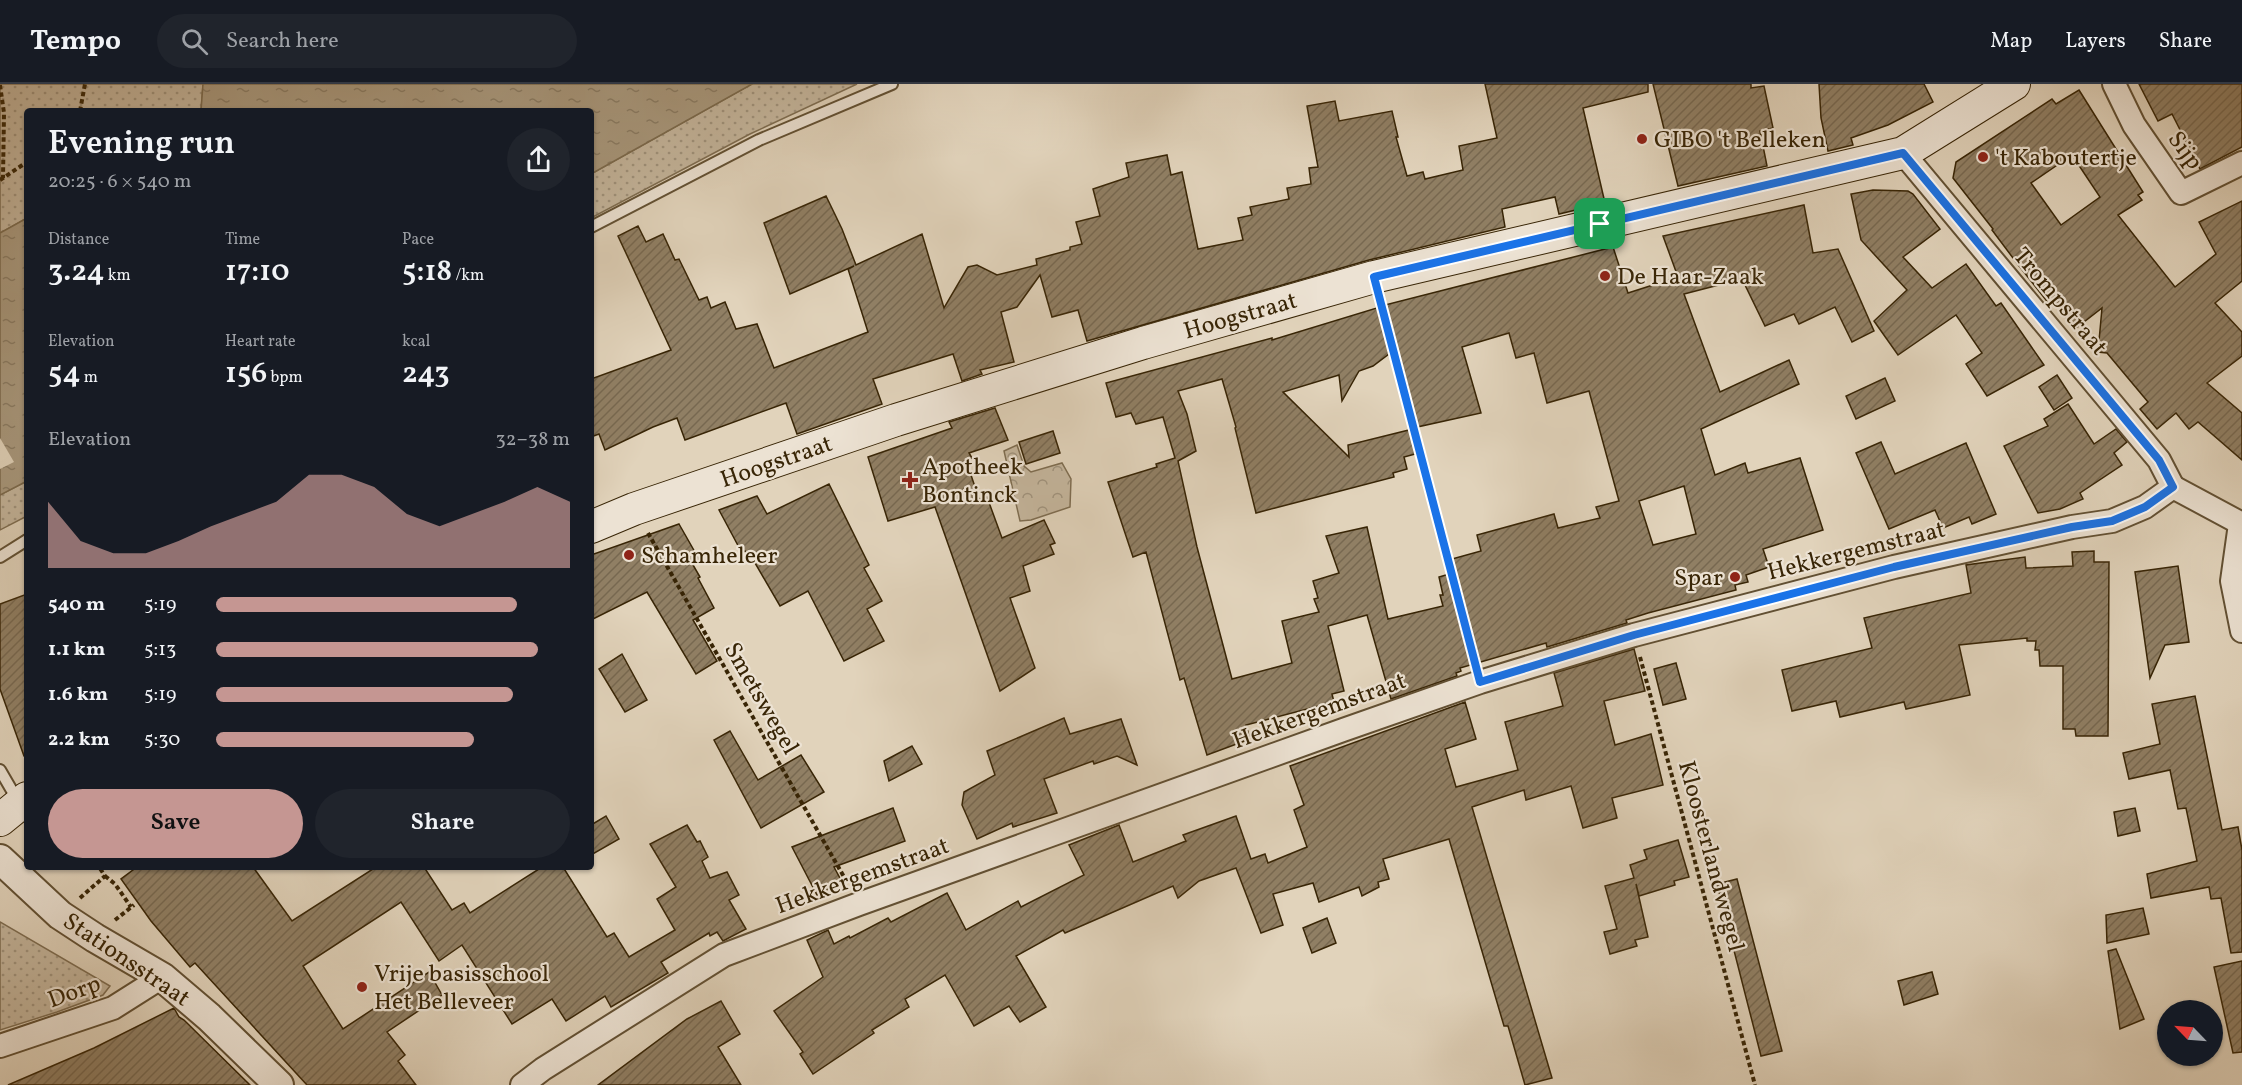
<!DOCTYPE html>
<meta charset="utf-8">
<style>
:root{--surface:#171b24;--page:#20242c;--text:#f1f3f6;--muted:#9ea1a6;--line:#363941;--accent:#c59692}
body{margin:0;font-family:Vollkorn,serif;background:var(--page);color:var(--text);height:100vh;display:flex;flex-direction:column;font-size:22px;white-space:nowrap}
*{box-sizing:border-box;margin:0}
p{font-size:20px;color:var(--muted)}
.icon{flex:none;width:33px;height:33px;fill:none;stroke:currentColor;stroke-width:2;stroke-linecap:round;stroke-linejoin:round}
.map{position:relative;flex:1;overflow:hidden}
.side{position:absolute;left:24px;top:24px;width:570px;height:762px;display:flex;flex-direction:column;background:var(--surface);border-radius:6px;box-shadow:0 2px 4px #0004}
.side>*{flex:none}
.needle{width:39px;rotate:295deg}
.controls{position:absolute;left:2157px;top:916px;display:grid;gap:12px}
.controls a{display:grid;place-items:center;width:66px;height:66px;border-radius:50%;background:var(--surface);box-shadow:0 2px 4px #0004;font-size:30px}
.pin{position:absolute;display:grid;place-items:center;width:51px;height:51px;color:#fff;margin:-26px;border-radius:12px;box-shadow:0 3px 9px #0006}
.round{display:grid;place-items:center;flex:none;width:63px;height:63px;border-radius:32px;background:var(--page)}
.headline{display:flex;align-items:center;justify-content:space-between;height:102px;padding:0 24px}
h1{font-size:33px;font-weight:600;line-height:45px}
.metrics{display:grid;grid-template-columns:repeat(3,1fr);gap:9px;height:102px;padding:6px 24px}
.metrics div{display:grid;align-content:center}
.metrics b{font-size:30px;font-weight:600}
.metrics small{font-size:16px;font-weight:400}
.metrics p{font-size:16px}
.chart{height:168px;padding:12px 24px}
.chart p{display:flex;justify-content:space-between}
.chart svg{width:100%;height:108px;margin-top:6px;fill:var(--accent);opacity:.7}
.primary-button{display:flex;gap:12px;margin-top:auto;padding:12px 24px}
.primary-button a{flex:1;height:69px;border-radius:36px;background:var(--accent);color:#111;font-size:24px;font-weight:600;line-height:69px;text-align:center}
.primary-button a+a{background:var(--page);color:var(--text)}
ul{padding:0 24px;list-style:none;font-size:20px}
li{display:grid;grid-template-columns:96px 72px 1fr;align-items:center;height:45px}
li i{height:15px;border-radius:8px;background:var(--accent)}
header{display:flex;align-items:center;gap:36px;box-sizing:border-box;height:84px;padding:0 30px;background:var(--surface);border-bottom:2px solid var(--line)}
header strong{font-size:28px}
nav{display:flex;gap:33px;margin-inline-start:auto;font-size:21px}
.search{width:420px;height:54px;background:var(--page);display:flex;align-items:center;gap:15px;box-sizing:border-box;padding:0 21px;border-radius:33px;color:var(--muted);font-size:22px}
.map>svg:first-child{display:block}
.grass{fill:url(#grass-dots);stroke:#7e6d51;stroke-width:1.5}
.forest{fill:url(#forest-crowns);stroke:#7e6d51;stroke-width:1.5}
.water{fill:url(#water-ripples);stroke:#7b6a4d;stroke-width:1.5}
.pier{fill:#e1d3bb}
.building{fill:url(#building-hatch);stroke:#382506;stroke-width:1.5;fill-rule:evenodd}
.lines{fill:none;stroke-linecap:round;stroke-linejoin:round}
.service-casing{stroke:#625033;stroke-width:14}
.minor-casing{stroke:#625033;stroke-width:26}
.tertiary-casing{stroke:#625033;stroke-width:32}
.secondary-casing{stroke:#382506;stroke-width:34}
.path{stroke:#382506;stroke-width:4;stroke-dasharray:4.5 3;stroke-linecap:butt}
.service{stroke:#ece2d3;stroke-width:10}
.minor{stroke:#ece2d3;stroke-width:22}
.tertiary{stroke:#ece2d3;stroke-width:28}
.secondary{stroke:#ece2d3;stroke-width:32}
.route-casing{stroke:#fff;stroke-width:12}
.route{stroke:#1a73e8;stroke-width:8}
.poi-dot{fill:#8f2418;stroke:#ece2d3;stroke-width:2}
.labels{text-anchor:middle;stroke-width:4.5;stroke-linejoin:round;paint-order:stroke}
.poi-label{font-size:24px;fill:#382506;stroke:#ece2d3;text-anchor:start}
.street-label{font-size:24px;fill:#382506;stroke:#ece2d3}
</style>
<header>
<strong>Tempo</strong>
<div class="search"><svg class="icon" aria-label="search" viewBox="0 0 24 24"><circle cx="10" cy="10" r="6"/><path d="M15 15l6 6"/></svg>Search here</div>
<nav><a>Map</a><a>Layers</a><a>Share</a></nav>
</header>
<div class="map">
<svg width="2242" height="1001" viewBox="0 0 2242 1001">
<defs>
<pattern id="grass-dots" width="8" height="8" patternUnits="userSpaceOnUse" patternTransform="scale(1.5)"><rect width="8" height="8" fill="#c4b59c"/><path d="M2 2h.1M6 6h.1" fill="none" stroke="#a0937d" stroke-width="1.8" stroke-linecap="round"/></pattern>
<pattern id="forest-crowns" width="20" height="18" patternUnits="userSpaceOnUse" patternTransform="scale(1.5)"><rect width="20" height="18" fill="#c4b59c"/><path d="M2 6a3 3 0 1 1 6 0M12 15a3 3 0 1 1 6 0" fill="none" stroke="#a0937d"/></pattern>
<pattern id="water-ripples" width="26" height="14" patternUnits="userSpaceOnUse" patternTransform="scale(1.5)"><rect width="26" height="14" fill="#a8987d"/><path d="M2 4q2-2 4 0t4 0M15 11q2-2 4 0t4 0" fill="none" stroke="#8a7c64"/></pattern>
<pattern id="building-hatch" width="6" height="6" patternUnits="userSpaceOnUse" patternTransform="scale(1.5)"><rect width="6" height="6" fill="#907f64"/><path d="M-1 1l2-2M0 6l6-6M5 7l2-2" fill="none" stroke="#776850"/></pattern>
</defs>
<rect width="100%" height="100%" fill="#e1d3bb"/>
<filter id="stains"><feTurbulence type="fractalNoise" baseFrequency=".00333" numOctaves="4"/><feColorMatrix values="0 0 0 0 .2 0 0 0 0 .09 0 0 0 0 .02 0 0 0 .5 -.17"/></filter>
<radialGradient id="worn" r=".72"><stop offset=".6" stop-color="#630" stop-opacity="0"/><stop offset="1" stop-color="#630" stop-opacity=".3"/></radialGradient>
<g class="grass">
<polygon points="0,0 203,0 201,27 27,27 27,134 0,149"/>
<polygon points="752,0 857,0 750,50 591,134 591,90"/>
<polygon points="27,397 27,432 0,446 0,411"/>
<polygon points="0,838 110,902 103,911 57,928 0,946"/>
</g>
<polygon class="forest" points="1017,361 1024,382 1031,388 1062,379 1071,395 1070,423 1031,436 1020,437 1004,367"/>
<g class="water">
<polygon points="203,0 752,0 591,90 591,27 201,27"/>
<polygon points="27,134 27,397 0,411 0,149"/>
</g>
<polygon class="pier" points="0,354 14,378 0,385"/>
<g class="building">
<polygon points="1485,0 1648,0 1648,8 1583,24 1605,119 1559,130 1555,113 1502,125 1505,143 1369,176 1087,257 1078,226 1052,233 1040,191 1017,223 1001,228 1014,278 980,286 982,290 962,297 953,270 873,295 882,320 797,350 786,319 685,356 677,334 653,343 605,366 599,350 591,353 591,295 671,266 618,152 638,142 646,158 663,150 675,176 679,175 699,216 707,213 711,224 725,218 736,245 757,240 774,284 868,248 848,185 854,182 790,210 764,139 826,112 842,145 856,181 922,150 944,224 968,183 977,181 997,191 1037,181 1036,175 1070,166 1070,163 1082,160 1076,138 1100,132 1093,105 1129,93 1126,79 1167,71 1171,91 1182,88 1198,165 1243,156 1238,134 1252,131 1250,123 1289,115 1287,104 1311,100 1309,84 1318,83 1307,22 1335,17 1339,37 1392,27 1398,53 1396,53 1407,92 1423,88 1425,95 1463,86 1459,62 1497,54"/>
<polygon points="1653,0 1751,0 1751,4 1764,2 1773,44 1760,47 1767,82 1678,102"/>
<polygon points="1819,0 1924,0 1933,18 1888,41 1851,54 1853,61 1828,67 1821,34"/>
<polygon points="2139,0 2242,0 2242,63 2200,85 2172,30 2158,37"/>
<path d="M2079 6 2143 108 2138 111 2142 116 2118 131 2175 203 2216 170 2199 138 2242 117V197L2215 219 2242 248V272L2207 299 2242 329V376L2198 338 2189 345 2176 329 2157 345 2140 325 2148 318 2107 269 2098 268 2102 224 2075 245 2054 219 2050 221 2016 178 1992 146 1993 145 1953 94 1956 78 2052 15 2056 20ZM2072 71 2100 113 2061 141 2031 99Z"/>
<polygon points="1873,106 1908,107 1913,110 1940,145 1903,173 1932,204 1966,180 1996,222 2001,219 2044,281 1987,312 1966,280 1982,269 1956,231 1898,271 1874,237 1907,206 1861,156 1851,110"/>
<path d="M1804 121 1813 169 1838 165 1874 247 1852 258 1835 223 1799 240 1794 230 1765 242 1742 195 1684 210 1720 308 1789 276 1799 300 1701 345 1715 391 1745 379 1748 389 1800 374 1823 446 1763 465 1769 483 1746 491 1748 498 1735 501 1736 506 1648 529 1626 536 1627 539 1547 563 1546 559 1460 584 1461 587 1456 589 1457 592 1391 615 1367 531 1328 542 1344 607 1332 610 1334 618 1246 641 1250 655 1207 671 1184 594 1180 596 1146 468 1133 473 1108 398 1157 383 1156 380 1175 374 1163 333 1136 340 1131 329 1116 333 1106 299 1272 254V256L1377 224V223L1613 163 1628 209 1678 193 1663 152ZM1509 249 1516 274 1534 269 1547 319 1589 307 1619 417 1596 423 1600 434 1558 444 1554 430 1477 451 1481 467 1452 475 1456 488 1439 493 1443 511H1440L1443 522 1388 535 1367 443 1326 452 1339 489 1313 497 1318 514 1314 515 1319 528 1282 537 1292 579 1232 595 1197 463 1178 377 1196 367 1187 330 1178 307 1222 295 1236 343 1235 344 1256 429 1394 393 1393 389 1407 385 1404 373 1419 369 1413 345 1348 361 1349 373 1283 308 1339 291 1342 317 1359 287 1373 282 1397 264 1417 343 1481 329 1462 263ZM1684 402 1696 450 1653 461 1639 417Z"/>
<polygon points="2057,291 2072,314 2054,326 2039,303"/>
<polygon points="1885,294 1895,317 1856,335 1846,312"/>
<polygon points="2068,320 2094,360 2116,345 2127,358 2114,369 2122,381 2080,409 2083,415 2060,425 2038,429 2004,362 2048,342 2044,335"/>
<polygon points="995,324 1008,356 969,369 972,374 966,376 979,415 987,413 1002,454 1044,436 1055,459 1050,461 1054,470 1023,482 1030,507 1010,514 1035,584 1000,607 935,423 888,437 868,373 952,344 949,338"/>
<polygon points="1053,347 1060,369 1026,380 1019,358"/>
<polygon points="1881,358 1895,390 1966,359 1996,430 1972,440 1969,433 1943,444 1935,426 1889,445 1856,369"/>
<polygon points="829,400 869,481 864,484 882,517 867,525 884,557 844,577 808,507 780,522 751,472 749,473 745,467 742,469 719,426 757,412 767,430"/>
<polygon points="679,440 700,477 693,481 700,493 698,494 714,524 693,536 717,577 696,590 647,508 591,536 591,471"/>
<polygon points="2094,467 2094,478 2109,478 2108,652 2076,652 2075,645 2063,645 2063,582 2040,582 2039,566 2035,566 2036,557 2027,557 2027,554 1959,561 1970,611 1906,625 1904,618 1840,633 1836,617 1792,627 1782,586 1872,564 1864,534 1971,509 1966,481 2025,473 2026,484 2073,482 2072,468"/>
<polygon points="2178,482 2189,558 2165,561 2150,594 2135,488"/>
<polygon points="27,510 27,672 24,672 0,605 0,520"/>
<polygon points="1634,565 1645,607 1604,617 1615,661 1651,650 1663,701 1612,714 1617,734 1583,744 1571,702 1526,716 1524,706 1472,723 1552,994 1525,1001 1508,942 1504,942 1449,755 1383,775 1389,795 1378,798 1379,803 1362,812 1359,803 1319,818 1313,799 1273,810 1283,841 1261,849 1236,784 1199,797 1178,814 1173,802 1065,849 1063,846 1016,872 1046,923 1020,938 1009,922 974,942 945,891 905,915 909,923 872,946 874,949 813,990 800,970 803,968 774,927 823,893 807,856 828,846 834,860 849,852 850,854 888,834 891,838 947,809 966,846 1018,817 1021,823 1084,791 1069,761 1119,741 1133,778 1186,757 1183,751 1236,732 1251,775 1265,770 1268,779 1307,763 1294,726 1304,721 1290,682 1465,618 1476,655 1445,665 1456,703 1518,686 1505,638 1563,622 1554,589"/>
<polygon points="622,570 647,616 625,628 599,585"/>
<polygon points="1676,579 1686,615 1663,621 1654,585"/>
<polygon points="2195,612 2222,746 2238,743 2242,766 2242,868 2231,869 2221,814 2211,815 2209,803 2151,814 2147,790 2197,777 2186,724 2178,725 2170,686 2129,695 2123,669 2160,660 2152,620"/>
<polygon points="1064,634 1070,650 1121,635 1137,681 1117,672 1094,680 1093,677 1044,695 1057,729 1013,743 1012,739 977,755 962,721 964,708 995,691 987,667"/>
<polygon points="730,647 758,696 801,671 824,708 761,744 714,656"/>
<polygon points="912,662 922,680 889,697 884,677"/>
<polygon points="893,724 905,757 834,783 842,798 817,811 792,763"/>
<polygon points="2135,724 2140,747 2118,752 2114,728"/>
<polygon points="606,732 619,755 591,771 591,741"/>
<polygon points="687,741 697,758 700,757 708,773 702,777 710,794 727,788 739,811 729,816 746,845 723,857 717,848 710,852 709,849 661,878 668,889 611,923 605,912 566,937 552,915 512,940 462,861 439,877 401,818 303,882 343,945 429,888 442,911 387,948 405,971 398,977 416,1001 307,1001 195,879 190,883 151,837 121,795 137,783 253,783 292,837 376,783 424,783 452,826 464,819 470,829 542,783 563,783 607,853 614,849 629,873 675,846 657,815 676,803 650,760"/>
<polygon points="1678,756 1689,793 1674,797 1675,801 1639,812 1636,800 1648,853 1635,856 1637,862 1610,870 1604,848 1617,845 1605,802 1634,794 1630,781 1647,775 1644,766"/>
<polygon points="1737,795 1782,967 1761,972 1717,800"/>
<polygon points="2143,824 2149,850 2107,859 2106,831"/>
<polygon points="1327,834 1336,859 1312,869 1303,844"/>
<polygon points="2116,865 2144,935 2120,945 2108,867"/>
<polygon points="2242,877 2242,968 2233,969 2214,883"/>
<polygon points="1932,888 1938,910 1904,921 1898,897"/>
<polygon points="721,917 740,950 718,963 741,1001 598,1001 687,935"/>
<polygon points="174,924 179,933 184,936 250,1001 8,1001 94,964"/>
</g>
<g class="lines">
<defs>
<g id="service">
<polyline points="591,143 759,56 892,0"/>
<polyline points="0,473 27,456"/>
<polyline points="0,686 18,717"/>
</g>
<g id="minor">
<polyline points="2114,0 2134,41 2181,109 2242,79"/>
<polyline points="1903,69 2159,376 2173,403"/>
<polyline points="2173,403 2242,440"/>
<polyline points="2240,440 2232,497 2242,547"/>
<polyline points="0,962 113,924 162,893"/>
<polyline points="522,1001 543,985 724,871 859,820 1343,646 1480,598 1634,551 1894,483 2072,443 2112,437 2145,423 2173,403"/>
</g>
<polyline id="tertiary" points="0,775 60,831 95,854 162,893 209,933 279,1001"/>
<g id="secondary">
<polyline points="591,443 634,425 896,336 1143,259 1374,193 1903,69 2014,0"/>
<polyline points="0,736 27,714"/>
</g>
</defs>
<use href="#service" class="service-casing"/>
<use href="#minor" class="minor-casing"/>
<use href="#tertiary" class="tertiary-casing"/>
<use href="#secondary" class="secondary-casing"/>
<g class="path">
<polyline points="0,1 4,29 3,94"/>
<polyline points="80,27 85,0"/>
<polyline points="0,96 27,78"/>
<polyline points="1381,219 1474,574"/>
<polyline points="648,449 848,800"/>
<polyline points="1640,573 1755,1001"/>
<polyline points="105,792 115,800 131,823"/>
<polyline points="80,814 105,792 99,783"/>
<polyline points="115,836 134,821"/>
</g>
<use href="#service" class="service"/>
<use href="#minor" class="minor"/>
<use href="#tertiary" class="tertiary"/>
<use href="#secondary" class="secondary"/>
</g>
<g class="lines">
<defs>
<polygon id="route" points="1903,69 2159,376 2173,403 2145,423 2112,437 2072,443 1894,483 1634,551 1480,598 1374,193"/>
</defs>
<use href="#route" class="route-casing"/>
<use href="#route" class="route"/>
</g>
<g class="poi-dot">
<circle cx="1642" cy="55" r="6"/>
<circle cx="1983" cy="73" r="6"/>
<circle cx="1605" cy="192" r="6"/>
<path d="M907 387h6v6h6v6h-6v6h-6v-6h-6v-6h6z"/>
<circle cx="629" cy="471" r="6"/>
<circle cx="1735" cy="493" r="6"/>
<circle cx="362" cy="903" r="6"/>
</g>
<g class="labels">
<g class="poi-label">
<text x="1654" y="63">GIBO 't Belleken</text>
<text x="1995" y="81">'t Kaboutertje</text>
<text x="1617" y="200">De Haar-Zaak</text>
<text x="922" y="390">Apotheek<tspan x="922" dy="28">Bontinck</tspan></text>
<text x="641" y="479">Schamheleer</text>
<text x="1723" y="501" text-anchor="end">Spar</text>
<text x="374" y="897">Vrije basisschool<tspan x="374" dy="28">Het Belleveer</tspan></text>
</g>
<g class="street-label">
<text transform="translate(2186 66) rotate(53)" y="8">Sijp</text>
<text transform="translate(2061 217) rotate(50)" y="8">Trompstraat</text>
<text transform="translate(1240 231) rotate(-16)" y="8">Hoogstraat</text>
<text transform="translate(776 377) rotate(-19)" y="8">Hoogstraat</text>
<text transform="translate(1856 466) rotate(-14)" y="8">Hekkergemstraat</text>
<text transform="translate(762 614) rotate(60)" y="8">Smetswegel</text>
<text transform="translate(1319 626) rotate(-20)" y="8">Hekkergemstraat</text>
<text transform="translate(1712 772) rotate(75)" y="8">Kloosterlandwegel</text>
<text transform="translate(862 791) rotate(-20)" y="8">Hekkergemstraat</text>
<text transform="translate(127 875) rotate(34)" y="8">Stationsstraat</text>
<text transform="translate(74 907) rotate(-20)" y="8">Dorp</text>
</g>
</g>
<rect width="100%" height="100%" filter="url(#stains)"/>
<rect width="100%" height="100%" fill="url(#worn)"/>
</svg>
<div class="controls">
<a><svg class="needle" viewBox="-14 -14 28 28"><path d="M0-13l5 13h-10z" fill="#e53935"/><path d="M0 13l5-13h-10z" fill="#9ea1a6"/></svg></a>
</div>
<div class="pin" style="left:1600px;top:140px;background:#1e9e55"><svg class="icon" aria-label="arrive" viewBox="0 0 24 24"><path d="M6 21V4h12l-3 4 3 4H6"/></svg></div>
<section class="side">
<div class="headline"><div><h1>Evening run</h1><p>20:25 · 6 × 540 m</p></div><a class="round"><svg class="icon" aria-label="share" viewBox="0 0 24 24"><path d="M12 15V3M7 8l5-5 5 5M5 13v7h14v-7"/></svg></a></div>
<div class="metrics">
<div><p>Distance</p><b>3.24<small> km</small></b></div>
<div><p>Time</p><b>17:10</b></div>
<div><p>Pace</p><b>5:18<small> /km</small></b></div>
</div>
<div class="metrics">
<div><p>Elevation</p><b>54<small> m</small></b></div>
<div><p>Heart rate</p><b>156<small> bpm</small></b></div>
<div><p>kcal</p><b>243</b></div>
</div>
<div class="chart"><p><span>Elevation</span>32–38 m</p>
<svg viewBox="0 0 160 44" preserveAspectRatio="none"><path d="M0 44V17L10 33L20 38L30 38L40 33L50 27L60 22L70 17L80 6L90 6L100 11L110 22L120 27L130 22L140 17L150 11L160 17V44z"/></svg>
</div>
<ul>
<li><b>540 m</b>5:19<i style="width:85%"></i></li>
<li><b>1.1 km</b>5:13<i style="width:91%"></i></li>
<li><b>1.6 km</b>5:19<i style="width:84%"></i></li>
<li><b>2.2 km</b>5:30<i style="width:73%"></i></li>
</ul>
<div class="primary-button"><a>Save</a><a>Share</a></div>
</section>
</div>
